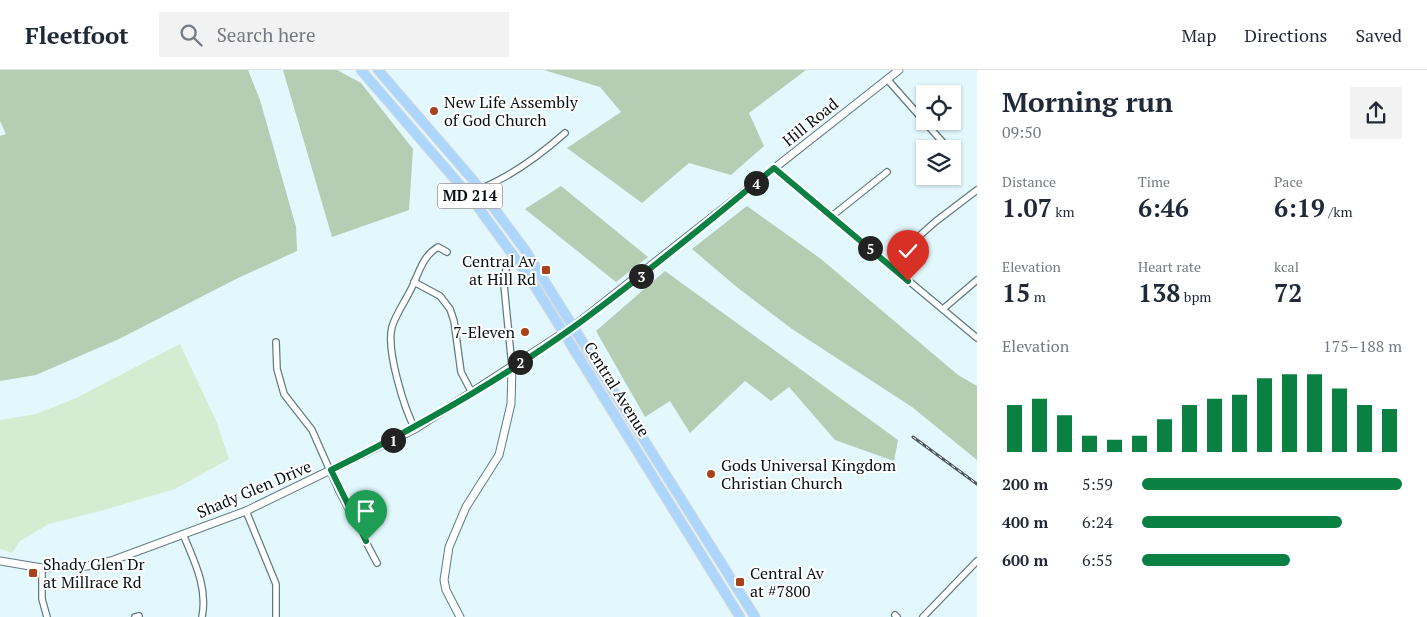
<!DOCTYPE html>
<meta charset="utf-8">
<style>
:root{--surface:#fff;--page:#f2f2f3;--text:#1f2937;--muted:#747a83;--line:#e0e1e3;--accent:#0b8043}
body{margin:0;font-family:"PT Serif",serif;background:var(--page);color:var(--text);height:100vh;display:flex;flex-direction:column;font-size:19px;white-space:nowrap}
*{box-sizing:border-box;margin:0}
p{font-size:16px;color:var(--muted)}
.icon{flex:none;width:28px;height:28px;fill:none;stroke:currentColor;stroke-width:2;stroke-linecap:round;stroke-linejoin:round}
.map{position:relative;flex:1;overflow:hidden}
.details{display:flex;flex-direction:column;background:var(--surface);width:450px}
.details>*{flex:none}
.controls{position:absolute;left:916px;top:15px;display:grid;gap:10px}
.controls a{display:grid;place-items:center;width:45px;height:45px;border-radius:0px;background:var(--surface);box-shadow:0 1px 4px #0004;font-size:25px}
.pin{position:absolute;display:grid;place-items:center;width:42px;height:42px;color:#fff;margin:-51px -21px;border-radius:50% 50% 50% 0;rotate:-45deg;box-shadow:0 0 5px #0007}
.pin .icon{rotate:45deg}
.km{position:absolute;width:25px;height:25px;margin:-12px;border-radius:50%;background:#222;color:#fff;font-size:14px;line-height:25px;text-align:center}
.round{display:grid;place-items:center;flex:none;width:52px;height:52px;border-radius:0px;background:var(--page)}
.overview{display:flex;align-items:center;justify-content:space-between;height:85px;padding:0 25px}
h1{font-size:28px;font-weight:700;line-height:38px}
.metrics{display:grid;grid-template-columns:repeat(3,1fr);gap:8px;height:85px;padding:5px 25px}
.metrics div{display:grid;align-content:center}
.metrics b{font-size:25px;font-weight:700}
.metrics small{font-size:14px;font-weight:400}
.metrics p{font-size:14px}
.chart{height:140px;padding:10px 25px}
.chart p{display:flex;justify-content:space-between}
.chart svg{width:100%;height:90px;margin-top:5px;stroke:var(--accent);stroke-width:6}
ul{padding:0 25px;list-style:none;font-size:16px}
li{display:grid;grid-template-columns:80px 60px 1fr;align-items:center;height:38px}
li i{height:12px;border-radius:6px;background:var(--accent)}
header{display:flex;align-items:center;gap:30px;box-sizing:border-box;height:70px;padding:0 25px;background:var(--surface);border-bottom:1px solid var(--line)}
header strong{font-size:24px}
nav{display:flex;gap:28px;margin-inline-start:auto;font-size:18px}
.search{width:350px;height:45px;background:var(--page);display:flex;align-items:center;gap:12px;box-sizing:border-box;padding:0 18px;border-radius:0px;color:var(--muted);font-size:19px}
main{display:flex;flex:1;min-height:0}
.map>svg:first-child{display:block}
.green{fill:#d5ecd3}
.forest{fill:#b4cdb3}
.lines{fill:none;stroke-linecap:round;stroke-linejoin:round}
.minor-casing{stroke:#627b81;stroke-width:8}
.tertiary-casing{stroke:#627b81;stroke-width:9}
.primary-casing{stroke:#d7d9d9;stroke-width:11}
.minor{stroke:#fff;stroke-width:5.5}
.tertiary{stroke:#fff;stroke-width:7}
.primary{stroke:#acd6fd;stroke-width:9}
.rail-casing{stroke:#4b585b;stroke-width:3}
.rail{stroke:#fff;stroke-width:1;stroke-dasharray:4;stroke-linecap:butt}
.route-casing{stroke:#fff;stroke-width:10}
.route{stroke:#0b8043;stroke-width:6}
.poi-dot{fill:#a9421b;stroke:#fff;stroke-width:2}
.labels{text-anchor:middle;stroke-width:4;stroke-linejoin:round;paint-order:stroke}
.shield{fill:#fff;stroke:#515859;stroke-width:1}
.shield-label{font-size:15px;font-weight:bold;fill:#061012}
.poi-label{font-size:16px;fill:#061012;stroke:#fff;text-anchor:start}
.street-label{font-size:16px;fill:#061012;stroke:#fff}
</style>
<header>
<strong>Fleetfoot</strong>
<div class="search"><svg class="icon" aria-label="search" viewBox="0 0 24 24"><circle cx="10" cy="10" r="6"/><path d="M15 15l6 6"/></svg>Search here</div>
<nav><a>Map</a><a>Directions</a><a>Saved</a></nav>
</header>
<main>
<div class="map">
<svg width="977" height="547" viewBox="0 0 977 547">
<rect width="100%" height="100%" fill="#e2f8fd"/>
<polygon class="green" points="180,274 217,353 229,389 175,419 104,440 49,454 20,471 12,483 0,479 0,350 36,344 76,328"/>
<g class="forest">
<polygon points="0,0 248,0 260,30 296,157 297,181 236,209 119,269 36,305 0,311 0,66 6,64 0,51"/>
<polygon points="283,0 337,0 361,13 413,79 409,140 332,167"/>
<polygon points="544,0 806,0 749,43 764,76 731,105 689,93 642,133 567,78 621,42 600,17"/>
<polygon points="561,116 648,187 616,212 525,139"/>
<polygon points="747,136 821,189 958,305 977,316 977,390 912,337 792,259 738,218 692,179"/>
<polygon points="665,201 898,370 894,391 835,370 789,317 771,331 745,311 690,363 670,331 645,347 596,261"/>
</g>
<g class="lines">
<defs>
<g id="minor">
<polyline points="887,9 946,76"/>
<polyline points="774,98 977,268"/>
<path d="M480 119C512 106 539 86 565 63"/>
<polyline points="832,146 887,102"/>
<polyline points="889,193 935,152 977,120"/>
<polyline points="506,199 504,215 512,297"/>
<polyline points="414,212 440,226 450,239 454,251 461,302 472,323"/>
<polyline points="943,239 977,210"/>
<polyline points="276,272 277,299 284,324 312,360 339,421 377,493"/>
<path d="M415 359C404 338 386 280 392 257 396 243 407 229 413 215 420 200 423 186 438 177L447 182"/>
<polyline points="246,441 276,514 276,547"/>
<path d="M183 464C194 491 208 517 202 547"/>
<polyline points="42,498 42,529 47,547"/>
<polyline points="895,545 897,547"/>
<polyline points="135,547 139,546"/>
<polyline points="923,547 977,491"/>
</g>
<g id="tertiary">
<polyline points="0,491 42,498 87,496 111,491 246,441 415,359 574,256 899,0"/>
<polyline points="460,547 446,520 444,510 449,477 466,437 499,385 511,334 512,297"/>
</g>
<g id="primary">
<polyline points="361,0 472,129 529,207 740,547"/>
<polyline points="378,0 473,110 525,180 755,547"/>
</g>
</defs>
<use href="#minor" class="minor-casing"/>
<use href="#tertiary" class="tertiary-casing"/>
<use href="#primary" class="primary-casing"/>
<use href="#minor" class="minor"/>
<use href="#tertiary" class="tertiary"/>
<use href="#primary" class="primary"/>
<defs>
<polyline id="rail" points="913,367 977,414"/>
</defs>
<use href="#rail" class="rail-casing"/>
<use href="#rail" class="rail"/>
</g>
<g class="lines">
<defs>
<path id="route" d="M366 471 331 400C416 358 499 311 575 256 644 206 709 151 774 98L908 211"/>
</defs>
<use href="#route" class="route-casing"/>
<use href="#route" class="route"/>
</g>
<g class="poi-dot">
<circle cx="434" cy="41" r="5"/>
<rect x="541" y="195" width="10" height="10" rx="2.5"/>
<circle cx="525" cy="262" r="5"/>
<circle cx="711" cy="404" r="5"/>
<rect x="28" y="498" width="10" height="10" rx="2.5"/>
<rect x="735" y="507" width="10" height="10" rx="2.5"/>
</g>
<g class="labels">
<rect class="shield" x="437.5" y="113.5" width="65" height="25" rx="4"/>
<g class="shield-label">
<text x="470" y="131">MD 214</text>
</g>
<g class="poi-label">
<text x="444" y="38">New Life Assembly<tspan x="444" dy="18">of God Church</tspan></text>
<text x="536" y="197" text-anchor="end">Central Av<tspan x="536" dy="18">at Hill Rd</tspan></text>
<text x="515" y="268" text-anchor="end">7-Eleven</text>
<text x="721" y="401">Gods Universal Kingdom<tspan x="721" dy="18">Christian Church</tspan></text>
<text x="43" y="500">Shady Glen Dr<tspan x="43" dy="18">at Millrace Rd</tspan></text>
<text x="750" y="509">Central Av<tspan x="750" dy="18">at #7800</tspan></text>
</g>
<g class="street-label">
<text transform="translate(810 52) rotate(-39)" y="6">Hill Road</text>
<text transform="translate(617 319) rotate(58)" y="6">Central Avenue</text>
<text transform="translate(254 419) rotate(-23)" y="6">Shady Glen Drive</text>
</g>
</g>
</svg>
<div class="controls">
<a><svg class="icon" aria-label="locate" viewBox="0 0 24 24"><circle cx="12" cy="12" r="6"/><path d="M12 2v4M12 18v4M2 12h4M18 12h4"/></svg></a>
<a><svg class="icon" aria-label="layers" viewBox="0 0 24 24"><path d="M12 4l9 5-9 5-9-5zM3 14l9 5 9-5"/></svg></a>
</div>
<div class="pin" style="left:366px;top:471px;background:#1e9e55"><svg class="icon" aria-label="arrive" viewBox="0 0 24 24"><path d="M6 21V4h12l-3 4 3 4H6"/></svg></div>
<div class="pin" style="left:908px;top:211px;background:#d93025"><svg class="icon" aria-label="check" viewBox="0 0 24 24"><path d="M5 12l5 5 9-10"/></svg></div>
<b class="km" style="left:393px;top:370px">1</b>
<b class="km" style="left:520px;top:292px">2</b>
<b class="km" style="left:641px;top:206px">3</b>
<b class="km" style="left:756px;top:113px">4</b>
<b class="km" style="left:870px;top:178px">5</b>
</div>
<section class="details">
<div class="overview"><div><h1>Morning run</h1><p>09:50</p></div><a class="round"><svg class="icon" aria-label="share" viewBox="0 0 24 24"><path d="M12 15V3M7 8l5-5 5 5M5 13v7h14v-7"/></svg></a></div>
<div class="metrics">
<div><p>Distance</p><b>1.07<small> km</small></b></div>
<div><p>Time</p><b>6:46</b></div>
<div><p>Pace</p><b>6:19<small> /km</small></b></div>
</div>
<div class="metrics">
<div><p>Elevation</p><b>15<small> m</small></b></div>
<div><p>Heart rate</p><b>138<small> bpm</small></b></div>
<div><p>kcal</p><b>72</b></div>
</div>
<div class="chart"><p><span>Elevation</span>175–188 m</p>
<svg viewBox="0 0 160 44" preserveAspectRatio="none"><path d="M5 44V21M15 44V18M25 44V26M35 44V36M45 44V38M55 44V36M65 44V28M75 44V21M85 44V18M95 44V16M105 44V8M115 44V6M125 44V6M135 44V13M145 44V21M155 44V23"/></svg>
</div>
<ul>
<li><b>200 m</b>5:59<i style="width:100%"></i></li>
<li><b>400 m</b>6:24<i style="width:77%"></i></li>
<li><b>600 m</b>6:55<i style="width:57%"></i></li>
</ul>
</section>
</main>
